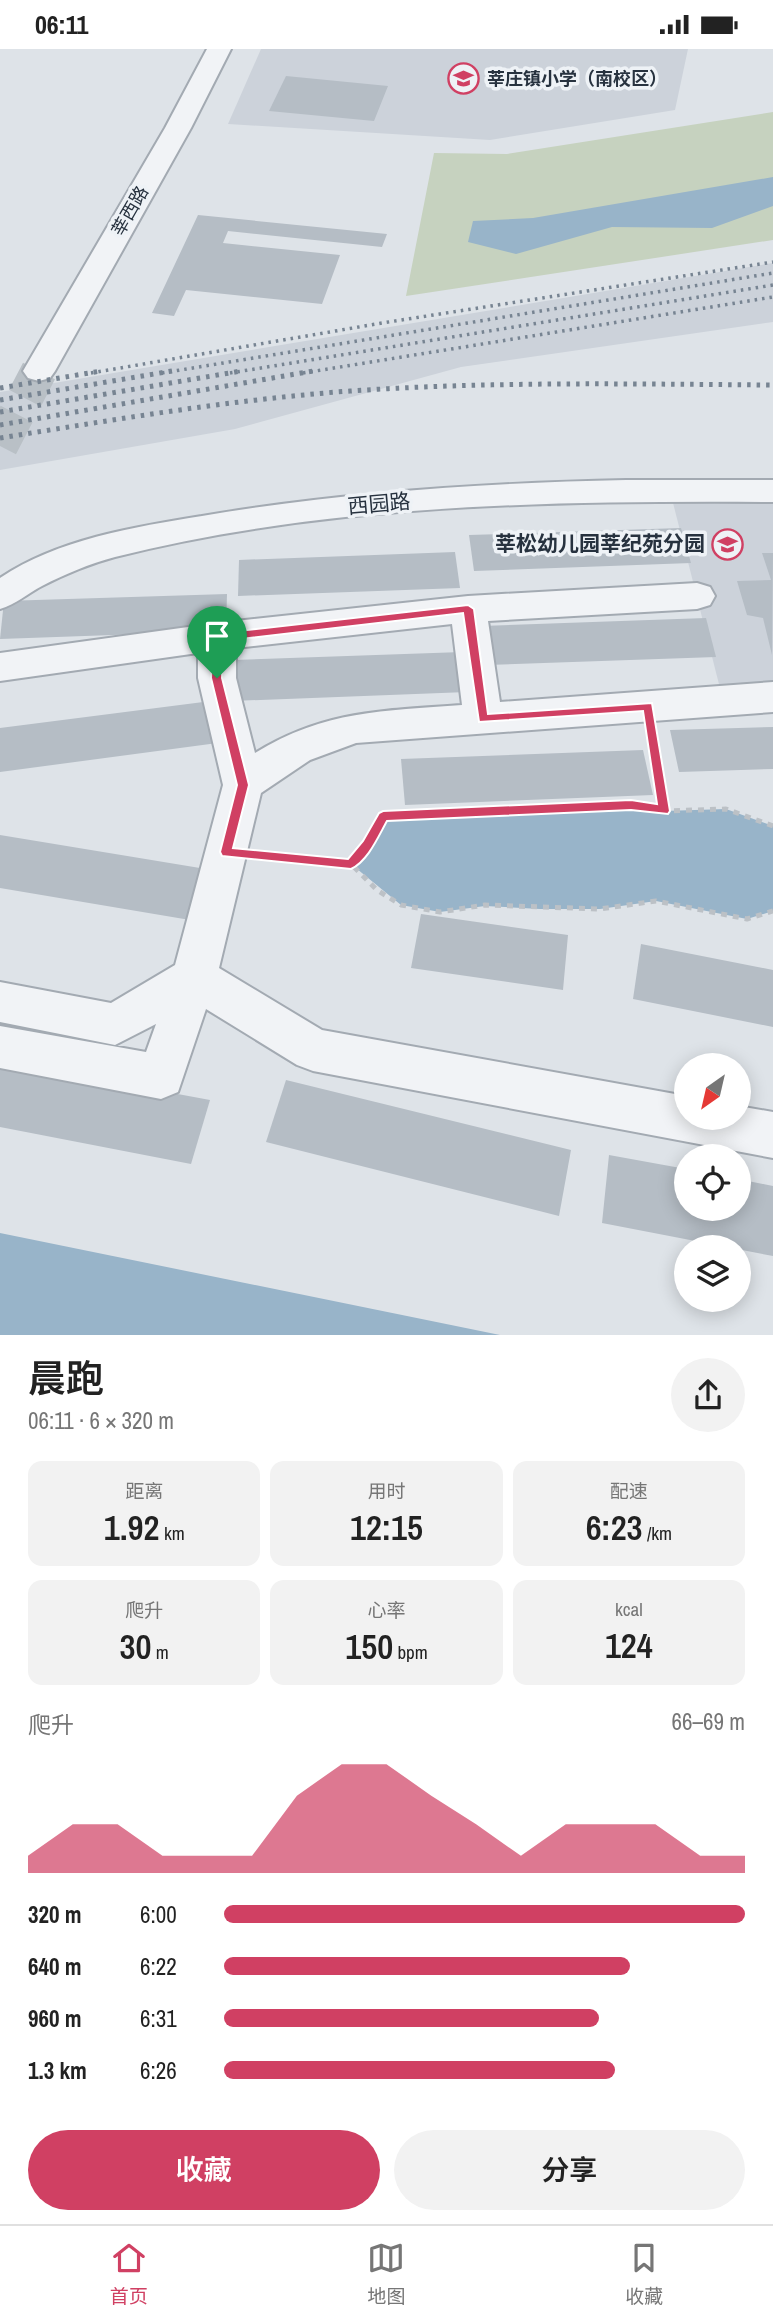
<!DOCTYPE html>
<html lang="zh">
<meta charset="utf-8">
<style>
:root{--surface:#fff;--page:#f2f2f2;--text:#222;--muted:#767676;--line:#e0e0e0;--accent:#d04063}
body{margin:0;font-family:"Archivo Narrow","Noto Sans SC",sans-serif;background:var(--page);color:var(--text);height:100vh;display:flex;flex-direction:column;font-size:26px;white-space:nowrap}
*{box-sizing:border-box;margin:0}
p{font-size:23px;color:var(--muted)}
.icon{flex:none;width:38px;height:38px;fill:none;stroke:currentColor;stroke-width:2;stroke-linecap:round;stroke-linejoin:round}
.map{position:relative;height:1286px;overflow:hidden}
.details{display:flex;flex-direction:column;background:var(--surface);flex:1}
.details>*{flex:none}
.needle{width:46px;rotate:214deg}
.controls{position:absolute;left:674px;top:1004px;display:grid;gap:14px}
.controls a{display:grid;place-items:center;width:77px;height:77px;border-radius:50%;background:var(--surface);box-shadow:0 4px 18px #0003;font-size:35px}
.pin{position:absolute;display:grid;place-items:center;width:60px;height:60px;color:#fff;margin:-72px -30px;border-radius:50% 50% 50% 0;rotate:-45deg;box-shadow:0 0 7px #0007}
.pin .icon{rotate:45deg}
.round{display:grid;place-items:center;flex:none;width:74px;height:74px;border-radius:37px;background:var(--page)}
.headline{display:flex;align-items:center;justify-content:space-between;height:119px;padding:0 28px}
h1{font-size:38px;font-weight:600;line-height:52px}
.figures{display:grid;grid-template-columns:repeat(3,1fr);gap:10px;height:119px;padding:7px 28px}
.figures div{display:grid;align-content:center;border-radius:14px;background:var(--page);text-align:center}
.figures b{font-size:35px;font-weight:600}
.figures small{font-size:19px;font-weight:400}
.figures p{font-size:19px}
.chart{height:196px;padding:14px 28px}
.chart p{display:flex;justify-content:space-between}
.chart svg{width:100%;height:126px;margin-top:7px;fill:var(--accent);opacity:.7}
.button{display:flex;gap:14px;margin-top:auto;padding:14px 28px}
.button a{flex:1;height:80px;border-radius:42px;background:var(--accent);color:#fff;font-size:28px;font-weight:600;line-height:80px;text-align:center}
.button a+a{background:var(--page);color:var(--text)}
ul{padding:0 28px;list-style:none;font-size:23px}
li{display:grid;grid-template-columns:112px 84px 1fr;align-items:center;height:52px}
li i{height:18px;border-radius:9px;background:var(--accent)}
.status{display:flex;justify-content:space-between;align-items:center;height:49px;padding:0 35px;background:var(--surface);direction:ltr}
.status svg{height:19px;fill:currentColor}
.dock{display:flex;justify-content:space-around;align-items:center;height:98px;border-top:2px solid var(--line);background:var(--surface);font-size:19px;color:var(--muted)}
.dock a{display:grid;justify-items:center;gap:4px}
.dock .selected{color:var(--accent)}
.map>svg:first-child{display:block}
.built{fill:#ccd2da}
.green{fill:#c6d2bf}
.water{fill:#98b4c9}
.building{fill:#b5bdc5}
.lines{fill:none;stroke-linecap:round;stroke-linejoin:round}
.minor-tunnel{stroke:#b9c0c6;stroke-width:36;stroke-dasharray:36 18;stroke-linecap:butt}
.minor-casing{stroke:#a3aab2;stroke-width:4}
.path-far1{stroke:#bcc1c6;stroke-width:4.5;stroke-dasharray:5 5;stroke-linecap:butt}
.path{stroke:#bcc1c6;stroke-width:5;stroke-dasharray:6 6;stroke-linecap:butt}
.minor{fill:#f1f3f6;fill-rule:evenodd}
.rail-far1{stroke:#778492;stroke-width:3.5;stroke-dasharray:2.5 5;stroke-linecap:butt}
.rail{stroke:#778492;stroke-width:5;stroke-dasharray:3.5 6;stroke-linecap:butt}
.route{fill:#d04063;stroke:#fff;stroke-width:2;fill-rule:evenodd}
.labels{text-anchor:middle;stroke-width:7;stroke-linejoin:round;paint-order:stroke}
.far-poi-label{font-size:18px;font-weight:bold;fill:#27323f;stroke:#eef2f6;text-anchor:start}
.far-street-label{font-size:18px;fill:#27323f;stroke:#eef2f6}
.street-label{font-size:21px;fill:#27323f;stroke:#eef2f6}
.poi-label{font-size:21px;font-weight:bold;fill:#27323f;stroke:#eef2f6;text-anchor:end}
</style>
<div class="status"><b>06:11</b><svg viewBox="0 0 49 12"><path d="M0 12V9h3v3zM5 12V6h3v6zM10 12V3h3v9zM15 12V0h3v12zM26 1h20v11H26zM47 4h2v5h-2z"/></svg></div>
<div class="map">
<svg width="773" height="1286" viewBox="0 0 773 1286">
<rect width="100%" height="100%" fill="#dee3e8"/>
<g class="built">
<polygon points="261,0 688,0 675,61 490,91 228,75"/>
<polygon points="773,214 773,273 461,318 235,380 0,421 0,343"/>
<polygon points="670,442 773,442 773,648 723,651"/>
</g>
<polygon class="green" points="773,63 773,191 406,247 434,104 507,105"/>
<g class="water">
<polygon points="773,128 773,157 712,179 612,178 516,205 468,193 473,172 533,169"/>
<polygon points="631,756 664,762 726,760 773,777 773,862 747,870 656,852 600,860 540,860 485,857 440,863 401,856 351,815 367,796 383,767"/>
<polygon points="0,1184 500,1286 0,1286"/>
</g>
<g class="building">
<polygon points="286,27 388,37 374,72 269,62"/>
<polygon points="198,166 387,185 382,198 228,182 223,194 340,206 322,255 186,241 174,267 152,264"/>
<polygon points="681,479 691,514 474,522 469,486"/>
<polygon points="455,503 460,539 238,547 239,511"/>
<polygon points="762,504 773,504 772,606 763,569 747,566 737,532 771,531"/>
<polygon points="227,545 226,582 0,590 4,552"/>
<polygon points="706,569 716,608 487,616 482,577"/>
<polygon points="462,603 467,643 232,652 233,611"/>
<polygon points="219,651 225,693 0,723 0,679"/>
<polygon points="773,678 773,720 679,723 670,681"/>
<polygon points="643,701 653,746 405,756 401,710"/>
<polygon points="0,786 206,820 190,871 0,839"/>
<polygon points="421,865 568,886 563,941 411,919"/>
<polygon points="641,895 773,921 773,978 633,950"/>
<polygon points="0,1012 210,1051 191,1115 0,1078"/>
<polygon points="286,1031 571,1101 559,1167 266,1093"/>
<polygon points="609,1106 686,1120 686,1160 738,1160 738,1130 773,1137 773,1207 602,1174"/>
</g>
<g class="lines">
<polyline class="minor-tunnel" points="0,397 39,322"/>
<defs>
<g id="minor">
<polygon points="207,0 231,0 191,79 55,322 50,329 39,332 28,329 23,322 165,79"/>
<path d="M626 431H773V453C554 452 329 454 115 508 89 515 65 525 42 537 27 545 16 555 0 560V529C58 490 134 478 202 467 343 443 484 434 626 431Z"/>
<path d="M697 534 710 538 715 547 710 556 697 560 488 572 500 653 773 633V663L356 694 310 711 261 744 219 919 322 981 686 1047V1069H738V1057L773 1063V1109L313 1022 297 1016 206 960 178 1043 161 1050 0 1019V977L146 1003 156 975 115 996 0 973V933L111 954 175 916 223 736 198 629V604L0 632V604L217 574 468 547ZM452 575 462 656C383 662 325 661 255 704L236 629V599Z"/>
</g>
</defs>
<use href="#minor" class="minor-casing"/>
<polyline class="path-far1" points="653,686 661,743"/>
<g class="path">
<polyline points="661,741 664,762"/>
<polyline points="773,777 726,760 664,762 631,756 383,767 367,796 351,815 377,841 401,856 440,863 485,856 600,860 656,852 747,870 773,862"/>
<polyline points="261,806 351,815"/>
</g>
<use href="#minor" class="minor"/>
<g class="rail-far1">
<polyline points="91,324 382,274 773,213"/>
<polyline points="162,324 773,224"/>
<polyline points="230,324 773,236"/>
<polyline points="303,324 773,248"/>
</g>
<g class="rail">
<polyline points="0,339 101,322"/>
<polyline points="0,351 172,322"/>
<polyline points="0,363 241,322"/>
<polyline points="0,376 313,322"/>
<path d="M0 389C112 371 224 352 337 343 482 332 628 335 773 336"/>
</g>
</g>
<path class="route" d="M468 556 474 560 488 665 652 654 670 762 668 765 631 761 387 772C378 788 368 812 351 820L222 807 220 803 237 736 211 629 213 585ZM463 564 479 673 643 662 657 755 631 751 383 762 379 764 363 792 348 810 233 799 249 736 222 629 223 592Z"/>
<defs>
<symbol id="school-ring" viewBox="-11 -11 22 22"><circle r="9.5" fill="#eef2f6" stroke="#d04063" stroke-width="1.5"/><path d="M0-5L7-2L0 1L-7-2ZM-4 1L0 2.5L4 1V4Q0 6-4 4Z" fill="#d04063"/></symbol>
</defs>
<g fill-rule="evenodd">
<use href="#school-ring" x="446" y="12" width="35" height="35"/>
<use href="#school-ring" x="710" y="478" width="35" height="35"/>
</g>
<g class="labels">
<g class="far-poi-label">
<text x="487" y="36">莘庄镇小学（南校区）</text>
</g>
<g class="far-street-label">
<text transform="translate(130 162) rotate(-60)" y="6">莘西路</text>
</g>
<g class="street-label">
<text transform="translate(379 455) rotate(-5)" y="7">西园路</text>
</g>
<g class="poi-label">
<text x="705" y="502">莘松幼儿园莘纪苑分园</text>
</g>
</g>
</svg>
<div class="controls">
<a><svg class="needle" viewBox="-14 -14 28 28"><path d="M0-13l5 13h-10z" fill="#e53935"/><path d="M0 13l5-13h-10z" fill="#767676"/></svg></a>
<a><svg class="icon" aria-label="locate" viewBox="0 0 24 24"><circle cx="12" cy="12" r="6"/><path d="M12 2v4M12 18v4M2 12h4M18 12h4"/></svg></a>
<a><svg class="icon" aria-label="layers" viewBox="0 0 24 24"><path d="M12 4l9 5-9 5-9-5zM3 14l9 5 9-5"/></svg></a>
</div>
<div class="pin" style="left:217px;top:629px;background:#1e9e55"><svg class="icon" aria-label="arrive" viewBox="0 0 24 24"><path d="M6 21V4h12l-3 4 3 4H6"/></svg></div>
</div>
<section class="details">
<div class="headline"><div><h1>晨跑</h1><p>06:11 · 6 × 320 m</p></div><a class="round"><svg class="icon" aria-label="share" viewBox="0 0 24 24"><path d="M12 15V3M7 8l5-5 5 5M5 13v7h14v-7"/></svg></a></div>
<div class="figures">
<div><p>距离</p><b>1.92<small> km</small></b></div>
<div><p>用时</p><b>12:15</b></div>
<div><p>配速</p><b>6:23<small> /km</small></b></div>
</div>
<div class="figures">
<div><p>爬升</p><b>30<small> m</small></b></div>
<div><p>心率</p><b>150<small> bpm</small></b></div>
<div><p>kcal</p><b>124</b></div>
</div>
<div class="chart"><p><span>爬升</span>66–69 m</p>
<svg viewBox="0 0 160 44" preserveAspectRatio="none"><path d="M0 44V38L10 27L20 27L30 38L40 38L50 38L60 17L70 6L80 6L90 17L100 27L110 38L120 27L130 27L140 27L150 38L160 38V44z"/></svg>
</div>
<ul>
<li><b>320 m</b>6:00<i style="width:100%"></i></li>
<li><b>640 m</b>6:22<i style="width:78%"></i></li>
<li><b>960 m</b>6:31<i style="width:72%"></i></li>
<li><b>1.3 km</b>6:26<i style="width:75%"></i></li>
</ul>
<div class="button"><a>收藏</a><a>分享</a></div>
</section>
<nav class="dock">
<a class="selected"><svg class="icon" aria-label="home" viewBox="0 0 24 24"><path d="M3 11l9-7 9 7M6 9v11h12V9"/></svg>首页</a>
<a><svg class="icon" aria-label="map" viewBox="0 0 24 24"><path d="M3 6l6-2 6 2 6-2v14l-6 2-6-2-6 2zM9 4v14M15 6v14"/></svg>地图</a>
<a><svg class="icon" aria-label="saved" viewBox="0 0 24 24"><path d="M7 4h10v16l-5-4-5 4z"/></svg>收藏</a>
</nav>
